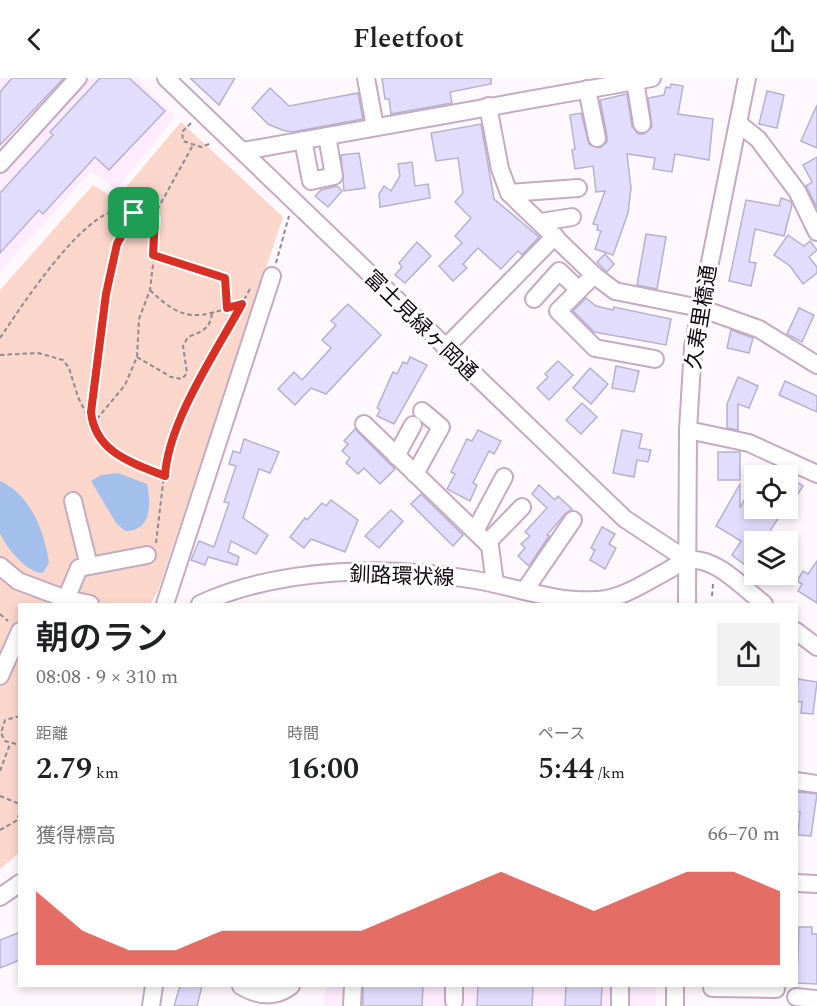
<!DOCTYPE html>
<html lang="ja">
<meta charset="utf-8">
<style>
:root{--surface:#fff;--page:#f2f2f2;--text:#202124;--muted:#757577;--accent:#d93025}
body{margin:0;font-family:Spectral,"Noto Sans JP",serif;background:var(--page);color:var(--text);height:100vh;display:flex;flex-direction:column;font-size:22px;white-space:nowrap}
*{box-sizing:border-box;margin:0}
p{font-size:20px;color:var(--muted)}
.icon{flex:none;width:33px;height:33px;fill:none;stroke:currentColor;stroke-width:2;stroke-linecap:round;stroke-linejoin:round}
.map{position:relative;flex:1;overflow:hidden}
.details{position:absolute;left:18px;top:525px;width:780px;height:384px;display:flex;flex-direction:column;background:var(--surface);border-radius:0px;box-shadow:0 3px 9px #0003}
.details>*{flex:none}
.controls{position:absolute;left:744px;top:387px;display:grid;gap:12px}
.controls a{display:grid;place-items:center;width:54px;height:54px;border-radius:0px;background:var(--surface);box-shadow:0 3px 9px #0003;font-size:30px}
.pin{position:absolute;display:grid;place-items:center;width:51px;height:51px;color:#fff;margin:-26px;border-radius:12px;box-shadow:0 3px 9px #0006}
.round{display:grid;place-items:center;flex:none;width:63px;height:63px;border-radius:0px;background:var(--page)}
.summary{display:flex;align-items:center;justify-content:space-between;height:102px;padding:0 18px}
h1{font-size:33px;font-weight:600;line-height:45px}
.stats{display:grid;grid-template-columns:repeat(3,1fr);gap:9px;height:102px;padding:6px 18px}
.stats div{display:grid;align-content:center}
.stats b{font-size:30px;font-weight:600}
.stats small{font-size:16px;font-weight:400}
.stats p{font-size:16px}
.chart{height:168px;padding:12px 18px}
.chart p{display:flex;justify-content:space-between}
.chart svg{width:100%;height:108px;margin-top:6px;fill:var(--accent);opacity:.7}
header{display:flex;justify-content:space-between;align-items:center;height:78px;padding:0 18px;background:var(--surface);font-size:27px;font-weight:600}
.map>svg:first-child{display:block}
.built{fill:#feebfd}
.green{fill:#fbd6cb}
.water{fill:#a3c0ec}
.building{fill:#e2ddfc;stroke:#b6b1cf;stroke-width:1.5}
.lines{fill:none;stroke-linecap:round;stroke-linejoin:round}
.minor-casing{stroke:#c4abc2;stroke-width:20}
.path{stroke:#90898f;stroke-width:2;stroke-dasharray:4.5 3;stroke-linecap:butt}
.minor{stroke:#fff;stroke-width:16}
.route-casing{stroke:#fff;stroke-width:12}
.route{stroke:#d93025;stroke-width:8}
.labels{text-anchor:middle;stroke-width:6;stroke-linejoin:round;paint-order:stroke}
.street-label{font-size:21px;fill:#100810;stroke:#fff}
</style>
<header><svg class="icon" aria-label="back" viewBox="0 0 24 24"><path d="M15 5l-7 7 7 7"/></svg>Fleetfoot<svg class="icon" aria-label="share" viewBox="0 0 24 24"><path d="M12 15V3M7 8l5-5 5 5M5 13v7h14v-7"/></svg></header>
<div class="map">
<svg width="817" height="928" viewBox="0 0 817 928">
<rect width="100%" height="100%" fill="#fff9fe"/>
<g class="built">
<polygon points="0,0 137,0 175,38 116,112 91,93 0,194"/>
<polygon points="325,908 656,908 656,928 324,928"/>
</g>
<polygon class="green" points="181,44 283,139 158,513 150,526 20,526 19,775 0,791 0,212 93,107 116,121"/>
<g class="water">
<path d="M118 395 147 406C151 426 152 453 125 453L116 445 91 403 101 397Z"/>
<path d="M0 403C31 417 44 453 49 485L43 495C28 496 6 470 0 455 0 444 0 415 0 403Z"/>
</g>
<g class="building">
<polygon points="12,0 64,0 0,67 0,14"/>
<polygon points="100,0 129,0 165,33 109,92 95,79 43,136 39,132 0,175 0,115 53,57 50,54"/>
<polygon points="190,0 235,0 219,27"/>
<polygon points="382,0 491,0 491,6 450,14 452,25 391,36 389,21 385,21"/>
<polygon points="671,6 683,8 678,36 713,41 709,82 675,76 672,94 653,91 655,80 627,76 631,110 628,135 613,177 595,171 601,153 597,152 598,147 593,146 605,113 596,114 593,88 575,91 572,72 575,71 570,37 581,35 589,66 600,70 607,64 607,58 600,22 627,16 632,48 638,56 644,56 652,49 648,20 664,17 666,9 670,10"/>
<polygon points="270,10 289,28 358,15 363,41 292,54 282,52 268,46 252,30"/>
<polygon points="767,13 784,17 777,50 759,46"/>
<polygon points="817,27 817,70 801,63"/>
<polygon points="481,46 494,121 539,159 522,177 518,173 501,191 478,170 463,186 467,190 453,203 439,188 462,165 455,158 471,140 455,124 463,115 458,80 436,83 431,55"/>
<polygon points="359,75 365,110 344,113 341,77"/>
<polygon points="817,79 817,130 806,108 812,104 803,87"/>
<polygon points="412,84 415,108 428,106 430,120 380,129 379,116 384,108 391,113 400,98 398,86"/>
<polygon points="337,108 342,113 328,129 315,118 321,112"/>
<polygon points="781,120 790,123 792,127 784,158 755,151 749,184 756,185 751,208 729,203 746,122 779,128"/>
<polygon points="646,156 666,159 657,211 637,207"/>
<polygon points="788,157 804,168 810,163 817,172 809,179 817,189 817,195 803,206 790,188 774,177"/>
<polygon points="417,164 431,178 405,205 395,197 402,189 399,185"/>
<polygon points="605,176 614,186 607,194 597,184"/>
<polygon points="586,220 596,228 613,232 614,229 671,241 666,267 594,254 573,233"/>
<polygon points="348,226 381,257 326,316 311,310 295,327 278,311 294,294 302,302 331,270 322,262 336,247 331,243"/>
<polygon points="799,230 814,237 802,264 787,256"/>
<polygon points="731,252 753,260 749,275 727,270"/>
<polygon points="410,279 427,287 394,346 377,338 380,332 377,330 393,294 397,296 403,284 407,286"/>
<polygon points="558,283 573,297 549,322 537,310 548,299 545,296"/>
<polygon points="616,288 639,293 634,314 612,310"/>
<polygon points="590,290 608,306 591,326 573,310"/>
<polygon points="738,299 758,308 749,330 738,326 738,352 727,350 727,326"/>
<polygon points="785,303 817,318 817,334 779,317"/>
<polygon points="582,325 597,339 581,356 566,342"/>
<polygon points="355,351 395,391 380,406 364,390 358,396 346,385 350,380 342,373 348,366 344,363"/>
<polygon points="478,352 501,363 494,376 489,373 473,405 477,407 470,423 447,411 455,396 451,394 467,361 472,363"/>
<polygon points="622,352 642,356 639,370 651,372 648,384 637,382 634,399 613,395"/>
<polygon points="244,361 279,374 270,395 259,391 243,440 268,457 256,476 231,463 228,474 239,479 237,487 208,479 205,487 191,482 199,463 214,469 229,425 224,424 236,388 229,386 233,373 240,375"/>
<rect x="718" y="374" width="22" height="28"/>
<polygon points="788,398 803,408 788,431"/>
<polygon points="754,403 754,430 766,430 779,439 763,464 754,464 754,473 745,487 732,477 741,463 716,448 740,406 740,430"/>
<polygon points="539,407 555,422 558,418 572,431 565,436 547,457 549,458 529,488 518,478 525,470 521,466 530,458 525,454 547,430 532,416"/>
<polygon points="421,416 463,457 453,468 411,426"/>
<polygon points="331,422 358,442 345,474 311,461 304,470 290,459 305,440 307,442 322,425 326,428"/>
<polygon points="391,432 403,443 379,470 365,458"/>
<polygon points="602,449 615,456 609,466 616,470 605,491 590,482 595,472 591,470"/>
<polygon points="817,483 817,525 798,513 802,506 797,503 803,493 808,496"/>
<polygon points="798,601 817,604 813,636 801,635 802,624 796,623"/>
<polygon points="799,714 817,716 811,758 798,757 800,734 796,733 796,716"/>
<polygon points="799,849 812,849 812,856 817,856 817,906 797,905"/>
<polygon points="20,854 20,882 0,890 0,862"/>
<polygon points="180,908 202,908 197,928 174,928"/>
<polygon points="363,908 423,908 422,928 363,928"/>
<polygon points="478,908 533,908 532,928 477,928"/>
<polygon points="566,908 602,908 601,928 565,928"/>
</g>
<g class="lines">
<defs>
<g id="minor">
<polyline points="166,0 625,441 687,482"/>
<polyline points="366,0 375,49"/>
<polyline points="635,3 642,46"/>
<polyline points="587,11 597,60"/>
<polyline points="488,28 500,91 509,115 594,197 615,213 700,230 759,251 817,287"/>
<polyline points="739,46 758,61 797,113 817,154"/>
<polyline points="303,62 311,103 334,98 327,58"/>
<polyline points="243,73 652,0"/>
<polyline points="0,86 78,0"/>
<polyline points="509,115 578,110"/>
<polyline points="541,144 572,139"/>
<polyline points="594,197 558,233 595,270 655,281"/>
<polyline points="534,221 559,193 579,212"/>
<polyline points="445,270 555,158"/>
<polyline points="364,346 490,468 495,506"/>
<polyline points="688,352 749,365 817,396"/>
<polyline points="396,378 413,347"/>
<polyline points="415,396 441,349 422,333"/>
<polyline points="73,423 89,488"/>
<polyline points="475,453 504,399"/>
<polyline points="487,465 522,429"/>
<polyline points="0,488 18,503 66,521 79,490 147,477"/>
<polyline points="525,512 573,442"/>
<polyline points="66,521 90,526"/>
<polyline points="165,526 272,198"/>
<path d="M200 526C280 489 390 487 476 502 516 509 556 525 597 522 622 521 646 504 667 493 673 490 681 483 687 482 716 478 743 510 764 526"/>
<polyline points="687,526 688,352 693,269 747,0"/>
<polyline points="796,553 817,569"/>
<polyline points="0,598 20,553"/>
<polyline points="796,703 817,706"/>
<polyline points="796,805 817,806"/>
<polyline points="0,819 20,805"/>
<path d="M241 908C258 918 274 921 291 908"/>
<polyline points="712,908 712,910 776,911"/>
<polyline points="796,919 815,921"/>
<polyline points="454,923 454,908"/>
<polyline points="151,928 154,908"/>
<polyline points="352,928 353,908"/>
<polyline points="620,928 620,908"/>
<polyline points="675,928 675,908"/>
</g>
</defs>
<use href="#minor" class="minor-casing"/>
<g class="path">
<polyline points="191,45 182,54 183,63 201,69 212,65"/>
<polyline points="154,177 225,200 227,230"/>
<polyline points="276,185 289,138"/>
<path d="M150 212C186 247 198 239 242 226"/>
<path d="M0 260C21 229 81 136 119 132 130 131 145 137 155 140"/>
<polyline points="0,277 38,275 63,282 69,290 78,319 96,355 118,380 165,398"/>
<path d="M137 279 171 299 182 301 187 295 183 268 188 259C203 253 210 251 212 235"/>
<polyline points="92,344 91,334 106,216 117,166 134,134"/>
<polyline points="92,347 125,307 137,279 139,241 150,212 153,186 153,155 156,134 193,67"/>
<polyline points="156,465 166,380 179,344 251,209"/>
<polyline points="712,518 713,506"/>
<polyline points="0,536 8,543"/>
<polyline points="20,638 5,642 1,655 5,663 20,667"/>
<polyline points="0,693 10,666"/>
<polyline points="0,718 20,726"/>
<polyline points="0,752 16,743 20,734"/>
</g>
<use href="#minor" class="minor"/>
</g>
<g class="lines">
<defs>
<path id="route" d="M134 135 155 140 153 177 225 200 227 230 242 226C216 274 168 344 165 398 132 385 95 374 91 334L106 216 117 166Z"/>
</defs>
<use href="#route" class="route-casing"/>
<use href="#route" class="route"/>
</g>
<g class="labels">
<g class="street-label">
<text transform="translate(701 239) rotate(-81)" y="7">久寿里橋通</text>
<text transform="translate(421 247) rotate(44)" y="7">富士見緑ヶ岡通</text>
<text transform="translate(402 498) rotate(2)" y="7">釧路環状線</text>
</g>
</g>
</svg>
<div class="controls">
<a><svg class="icon" aria-label="locate" viewBox="0 0 24 24"><circle cx="12" cy="12" r="6"/><path d="M12 2v4M12 18v4M2 12h4M18 12h4"/></svg></a>
<a><svg class="icon" aria-label="layers" viewBox="0 0 24 24"><path d="M12 4l9 5-9 5-9-5zM3 14l9 5 9-5"/></svg></a>
</div>
<div class="pin" style="left:134px;top:135px;background:#1e9e55"><svg class="icon" aria-label="arrive" viewBox="0 0 24 24"><path d="M6 21V4h12l-3 4 3 4H6"/></svg></div>
<section class="details">
<div class="summary"><div><h1>朝のラン</h1><p>08:08 · 9 × 310 m</p></div><a class="round"><svg class="icon" aria-label="share" viewBox="0 0 24 24"><path d="M12 15V3M7 8l5-5 5 5M5 13v7h14v-7"/></svg></a></div>
<div class="stats">
<div><p>距離</p><b>2.79<small> km</small></b></div>
<div><p>時間</p><b>16:00</b></div>
<div><p>ペース</p><b>5:44<small> /km</small></b></div>
</div>
<div class="chart"><p><span>獲得標高</span>66–70 m</p>
<svg viewBox="0 0 160 44" preserveAspectRatio="none"><path d="M0 44V14L10 30L20 38L30 38L40 30L50 30L60 30L70 30L80 22L90 14L100 6L110 14L120 22L130 14L140 6L150 6L160 14V44z"/></svg>
</div>
</section>
</div>
